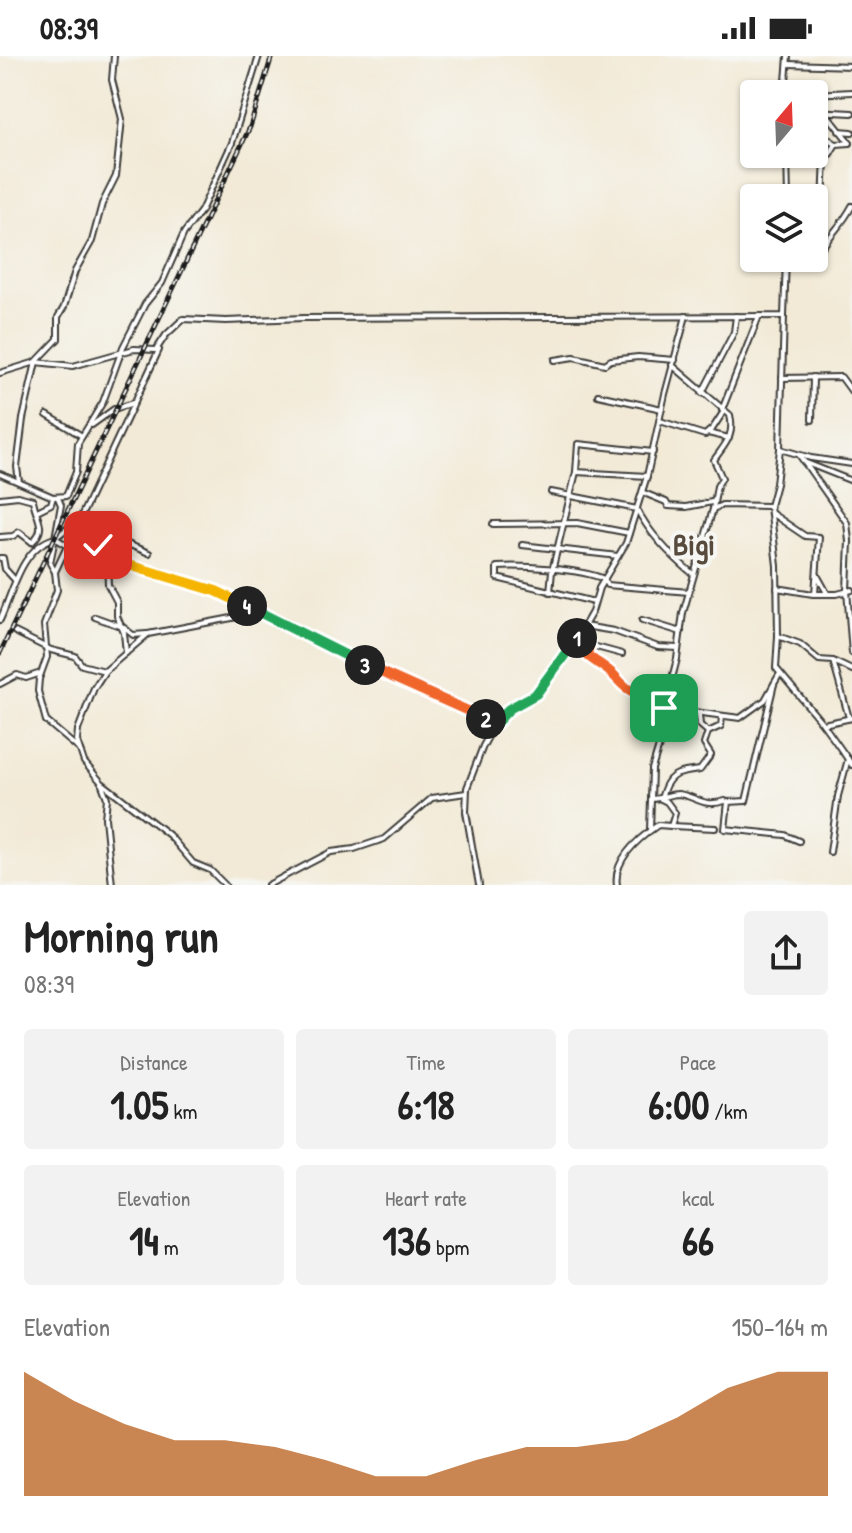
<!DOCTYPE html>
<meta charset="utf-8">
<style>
:root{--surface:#fff;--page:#f2f2f2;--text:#222;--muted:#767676;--accent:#b45309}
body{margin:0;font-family:"Patrick Hand",sans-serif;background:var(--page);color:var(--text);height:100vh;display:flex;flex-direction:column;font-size:30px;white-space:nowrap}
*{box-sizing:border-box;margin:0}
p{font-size:26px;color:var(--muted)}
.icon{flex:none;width:44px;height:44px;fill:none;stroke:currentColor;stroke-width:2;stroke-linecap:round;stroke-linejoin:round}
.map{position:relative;height:829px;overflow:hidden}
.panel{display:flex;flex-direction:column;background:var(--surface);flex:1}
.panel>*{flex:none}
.needle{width:52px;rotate:19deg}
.buttons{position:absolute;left:740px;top:24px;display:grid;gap:16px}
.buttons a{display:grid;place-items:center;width:88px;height:88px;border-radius:8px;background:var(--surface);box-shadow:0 2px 6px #0004;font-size:40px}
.pin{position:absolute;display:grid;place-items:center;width:68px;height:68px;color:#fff;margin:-34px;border-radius:16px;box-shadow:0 4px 12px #0006}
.km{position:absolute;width:40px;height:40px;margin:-20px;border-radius:50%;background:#222;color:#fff;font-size:22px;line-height:40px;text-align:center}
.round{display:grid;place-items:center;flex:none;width:84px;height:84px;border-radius:8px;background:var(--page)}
.headline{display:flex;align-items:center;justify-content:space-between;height:136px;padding:0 24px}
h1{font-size:44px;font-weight:700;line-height:60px}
.metrics{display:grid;grid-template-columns:repeat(3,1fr);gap:12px;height:136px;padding:8px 24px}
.metrics div{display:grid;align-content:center;border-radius:8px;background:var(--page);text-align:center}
.metrics b{font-size:40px;font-weight:700}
.metrics small{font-size:22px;font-weight:400}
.metrics p{font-size:22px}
.chart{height:224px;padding:16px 24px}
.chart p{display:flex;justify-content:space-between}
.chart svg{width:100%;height:144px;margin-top:8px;fill:var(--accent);opacity:.7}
.status{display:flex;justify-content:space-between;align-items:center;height:56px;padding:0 40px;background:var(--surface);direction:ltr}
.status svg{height:22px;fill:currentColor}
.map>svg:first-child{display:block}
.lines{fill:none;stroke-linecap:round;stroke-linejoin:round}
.street-casing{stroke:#3c3b38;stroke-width:8}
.street{stroke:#fff;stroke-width:4}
.rail-casing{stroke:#1c1c1c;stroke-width:5}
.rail{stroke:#f6f6f2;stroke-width:2;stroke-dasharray:6;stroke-linecap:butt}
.split-1-casing{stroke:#fff;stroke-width:16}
.split-2-casing{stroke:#fff;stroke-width:16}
.split-3-casing{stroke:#fff;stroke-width:16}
.split-4-casing{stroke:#fff;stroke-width:16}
.split-5-casing{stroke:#fff;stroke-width:16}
.split-6-casing{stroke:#fff;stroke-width:16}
.split-1{stroke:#f0652b;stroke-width:10}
.split-2{stroke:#22a559;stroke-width:10}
.split-3{stroke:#f0652b;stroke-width:10}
.split-4{stroke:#22a559;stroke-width:10}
.split-5{stroke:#f5b400;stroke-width:10}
.split-6{stroke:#f5b400;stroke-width:10}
.labels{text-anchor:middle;stroke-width:8;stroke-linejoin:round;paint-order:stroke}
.quarter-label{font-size:30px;font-weight:bold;fill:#564b3d;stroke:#f6f6f2}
</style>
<div class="status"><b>08:39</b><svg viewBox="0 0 49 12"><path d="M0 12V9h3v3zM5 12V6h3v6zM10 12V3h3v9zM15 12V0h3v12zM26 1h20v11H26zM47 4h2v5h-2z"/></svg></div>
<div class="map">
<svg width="852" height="829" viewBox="0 0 852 829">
<rect width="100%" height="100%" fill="#f6f6f2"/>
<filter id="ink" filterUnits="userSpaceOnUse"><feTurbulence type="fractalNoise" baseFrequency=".0125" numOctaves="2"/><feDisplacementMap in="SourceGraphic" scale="16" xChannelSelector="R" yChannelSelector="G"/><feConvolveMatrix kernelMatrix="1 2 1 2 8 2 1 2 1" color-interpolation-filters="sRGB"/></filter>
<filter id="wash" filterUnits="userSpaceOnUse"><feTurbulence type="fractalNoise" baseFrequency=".006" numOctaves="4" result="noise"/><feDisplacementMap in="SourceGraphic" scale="32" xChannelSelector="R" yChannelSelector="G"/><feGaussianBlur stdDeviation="1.8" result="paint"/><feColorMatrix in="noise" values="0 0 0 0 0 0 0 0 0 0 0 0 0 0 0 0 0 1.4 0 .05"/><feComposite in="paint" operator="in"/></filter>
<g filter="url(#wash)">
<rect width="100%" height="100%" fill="#f2ead7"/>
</g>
<g filter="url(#ink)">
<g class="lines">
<defs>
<g id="street">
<polyline points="788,8 852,10"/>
<polyline points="785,38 788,0"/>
<polyline points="813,38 852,36"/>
<polyline points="814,55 852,57"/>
<polyline points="826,57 849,86"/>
<polyline points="839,75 852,76"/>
<polyline points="814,82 827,82 836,88"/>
<polyline points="787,98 788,142"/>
<polyline points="787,99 825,99 830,98 836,88 850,87"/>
<polyline points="814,175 823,151 825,99"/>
<path d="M816 202C826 182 842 170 852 150"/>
<polyline points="784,260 780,393 776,428 770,450 777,510 778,580 776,612 823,668 852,709"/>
<polyline points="555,304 574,301 605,308 611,304 638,301 675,304"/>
<polyline points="0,317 36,306 73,310 134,293 156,294 166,279 183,263 226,265 304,262 784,260 786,202"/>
<polyline points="782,322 841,321 852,336"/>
<polyline points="702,337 734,276 736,260"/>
<polyline points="598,339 662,353"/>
<polyline points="722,354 759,260"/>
<polyline points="47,359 82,380"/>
<polyline points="812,364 813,321"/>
<polyline points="660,365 705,379 713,372 724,355"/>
<polyline points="92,369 114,353 133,347"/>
<polyline points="708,377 729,382"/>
<polyline points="780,393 811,402 852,408"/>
<polyline points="800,400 847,467 849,485 847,534 852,597"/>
<polyline points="804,406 852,425"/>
<polyline points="0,418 53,441 66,440 76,416 78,387 103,346 123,291 145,248 162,227 184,177 201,155 232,87 259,0"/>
<polyline points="647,420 576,416 578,388 653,396"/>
<polyline points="19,426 17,411 23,363 36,306 58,283 58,261 64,251 75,215 92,185 102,148 116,120 122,63 112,24 114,0"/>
<path d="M551 436 637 453C650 479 670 499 693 518"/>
<polyline points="644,437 666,446 668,450 686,451 712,446"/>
<path d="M0 442 18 440 33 444C36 462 48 472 32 486"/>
<polyline points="58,442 61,449 55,482 77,465"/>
<polyline points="713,453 722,449 770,450"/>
<polyline points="37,455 51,448 53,441"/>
<polyline points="771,457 805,480 819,481 815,538"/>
<polyline points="79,464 107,502 108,529 117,546 117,560 124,577 126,597"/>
<polyline points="493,468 577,467 629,477"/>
<polyline points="87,471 149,497"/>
<polyline points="0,481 13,480 19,476 32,486"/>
<polyline points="55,482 68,490 97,497 216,535 387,620 495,668"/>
<polyline points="522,489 618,500"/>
<polyline points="0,502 3,502 5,513 15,524"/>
<polyline points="55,516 159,294"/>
<polyline points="817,519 827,537"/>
<polyline points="777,532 813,538 837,538 852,534"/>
<polyline points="550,536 552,515 576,416"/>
<path d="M594 546 497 522V511C522 509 581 513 604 523L607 529 689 536"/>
<polyline points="95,561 123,571 133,579 147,578"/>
<path d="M0 564C13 536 21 491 55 482L50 507 55 516 57 534 44 569 47 601 39 623 38 635 46 665 79 693"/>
<polyline points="642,564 681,576"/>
<polyline points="584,570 614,575 658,591 678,592"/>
<polyline points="15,576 51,594 75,600 82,609 105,615"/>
<polyline points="778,580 800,588 819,604 833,605 852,614"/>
<path d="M577 582 589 589 587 599C594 605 602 609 609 615 618 622 623 632 634 636 642 640 656 638 667 641"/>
<polyline points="589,589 622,598"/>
<polyline points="833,605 849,662"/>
<polyline points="0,628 17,619 26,622 41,617"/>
<polyline points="774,628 746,745 728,746 725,773 785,779 799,785"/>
<polyline points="664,652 740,662 765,644 779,619"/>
<polyline points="699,659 700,669 708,676"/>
<polyline points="823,668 852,662"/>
<polyline points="102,729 107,742 105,762 112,829"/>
<path d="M651 743C661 743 670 738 678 738 697 740 701 752 725 745"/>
<polyline points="671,770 715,772"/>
<path d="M650 774 652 713 663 677 660 669 677 603 683 557 713 453 717 430 722 422 714 404C725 388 735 380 730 359L672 309"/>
<polyline points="830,796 838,740 848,703"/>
<polyline points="225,829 210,814 193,807 169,779 102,727 84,706 77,685 78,674 94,632 105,615 148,578 237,561 261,559"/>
<polyline points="268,829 331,796 354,793 384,783 432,742 466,737"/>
<polyline points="479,829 466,756 467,732 483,690 495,668 509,653 530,642 542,630 584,570 592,556 599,532 626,487 647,420 665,338 686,260"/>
<path d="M617 829C613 804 639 782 658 769L671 770 675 757 667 746 661 743C667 718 675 717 700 714L711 699 704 688 708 676 721 670 722 661"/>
</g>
</defs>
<use href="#street" class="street-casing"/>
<use href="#street" class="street"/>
<defs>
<polyline id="rail" points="0,597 250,71 272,0"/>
</defs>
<use href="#rail" class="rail-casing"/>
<use href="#rail" class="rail"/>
</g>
</g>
<g class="lines" filter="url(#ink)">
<defs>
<path id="split-1" d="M577 582 589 589 587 599C594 605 602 609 609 615 618 622 623 632 634 636 642 640 656 638 667 641L664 652"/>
<polyline id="split-2" points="486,663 495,668 509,653 536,638 577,582"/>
<polyline id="split-3" points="365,609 486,663"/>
<polyline id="split-4" points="247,550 365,609"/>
<polyline id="split-5" points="122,507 216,535 247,550"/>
<polyline id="split-6" points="98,489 107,502 122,507"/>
</defs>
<use href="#split-1" class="split-1-casing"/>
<use href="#split-2" class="split-2-casing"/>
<use href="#split-3" class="split-3-casing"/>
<use href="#split-4" class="split-4-casing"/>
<use href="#split-5" class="split-5-casing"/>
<use href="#split-6" class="split-6-casing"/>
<use href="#split-1" class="split-1"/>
<use href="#split-2" class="split-2"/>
<use href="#split-3" class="split-3"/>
<use href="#split-4" class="split-4"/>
<use href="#split-5" class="split-5"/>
<use href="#split-6" class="split-6"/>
</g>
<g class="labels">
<g class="quarter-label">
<text x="694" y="499">Bigi</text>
</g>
</g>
</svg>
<div class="buttons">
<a><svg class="needle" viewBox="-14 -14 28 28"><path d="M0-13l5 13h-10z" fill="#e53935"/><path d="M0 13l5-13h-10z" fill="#767676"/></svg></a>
<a><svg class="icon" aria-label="layers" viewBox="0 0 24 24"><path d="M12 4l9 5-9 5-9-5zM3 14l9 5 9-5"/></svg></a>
</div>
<div class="pin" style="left:664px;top:652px;background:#1e9e55"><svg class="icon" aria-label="arrive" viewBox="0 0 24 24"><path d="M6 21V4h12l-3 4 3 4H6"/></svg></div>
<div class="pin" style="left:98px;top:489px;background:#d93025"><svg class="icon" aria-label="check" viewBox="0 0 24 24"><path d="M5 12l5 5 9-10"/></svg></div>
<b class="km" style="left:577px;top:582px">1</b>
<b class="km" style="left:486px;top:663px">2</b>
<b class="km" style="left:365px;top:609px">3</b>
<b class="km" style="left:247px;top:550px">4</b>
</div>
<section class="panel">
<div class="headline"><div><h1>Morning run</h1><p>08:39</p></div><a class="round"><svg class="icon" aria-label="share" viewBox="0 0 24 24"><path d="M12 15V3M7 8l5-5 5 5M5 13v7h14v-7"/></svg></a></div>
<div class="metrics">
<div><p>Distance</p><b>1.05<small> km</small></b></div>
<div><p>Time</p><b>6:18</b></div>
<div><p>Pace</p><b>6:00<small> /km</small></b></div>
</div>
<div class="metrics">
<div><p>Elevation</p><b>14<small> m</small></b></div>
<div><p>Heart rate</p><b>136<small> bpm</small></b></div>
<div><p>kcal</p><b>66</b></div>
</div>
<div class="chart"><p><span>Elevation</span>150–164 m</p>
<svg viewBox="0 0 160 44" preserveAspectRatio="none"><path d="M0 44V6L10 15L20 22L30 27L40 27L50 29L60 33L70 38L80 38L90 33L100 29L110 29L120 27L130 20L140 11L150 6L160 6V44z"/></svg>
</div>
</section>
